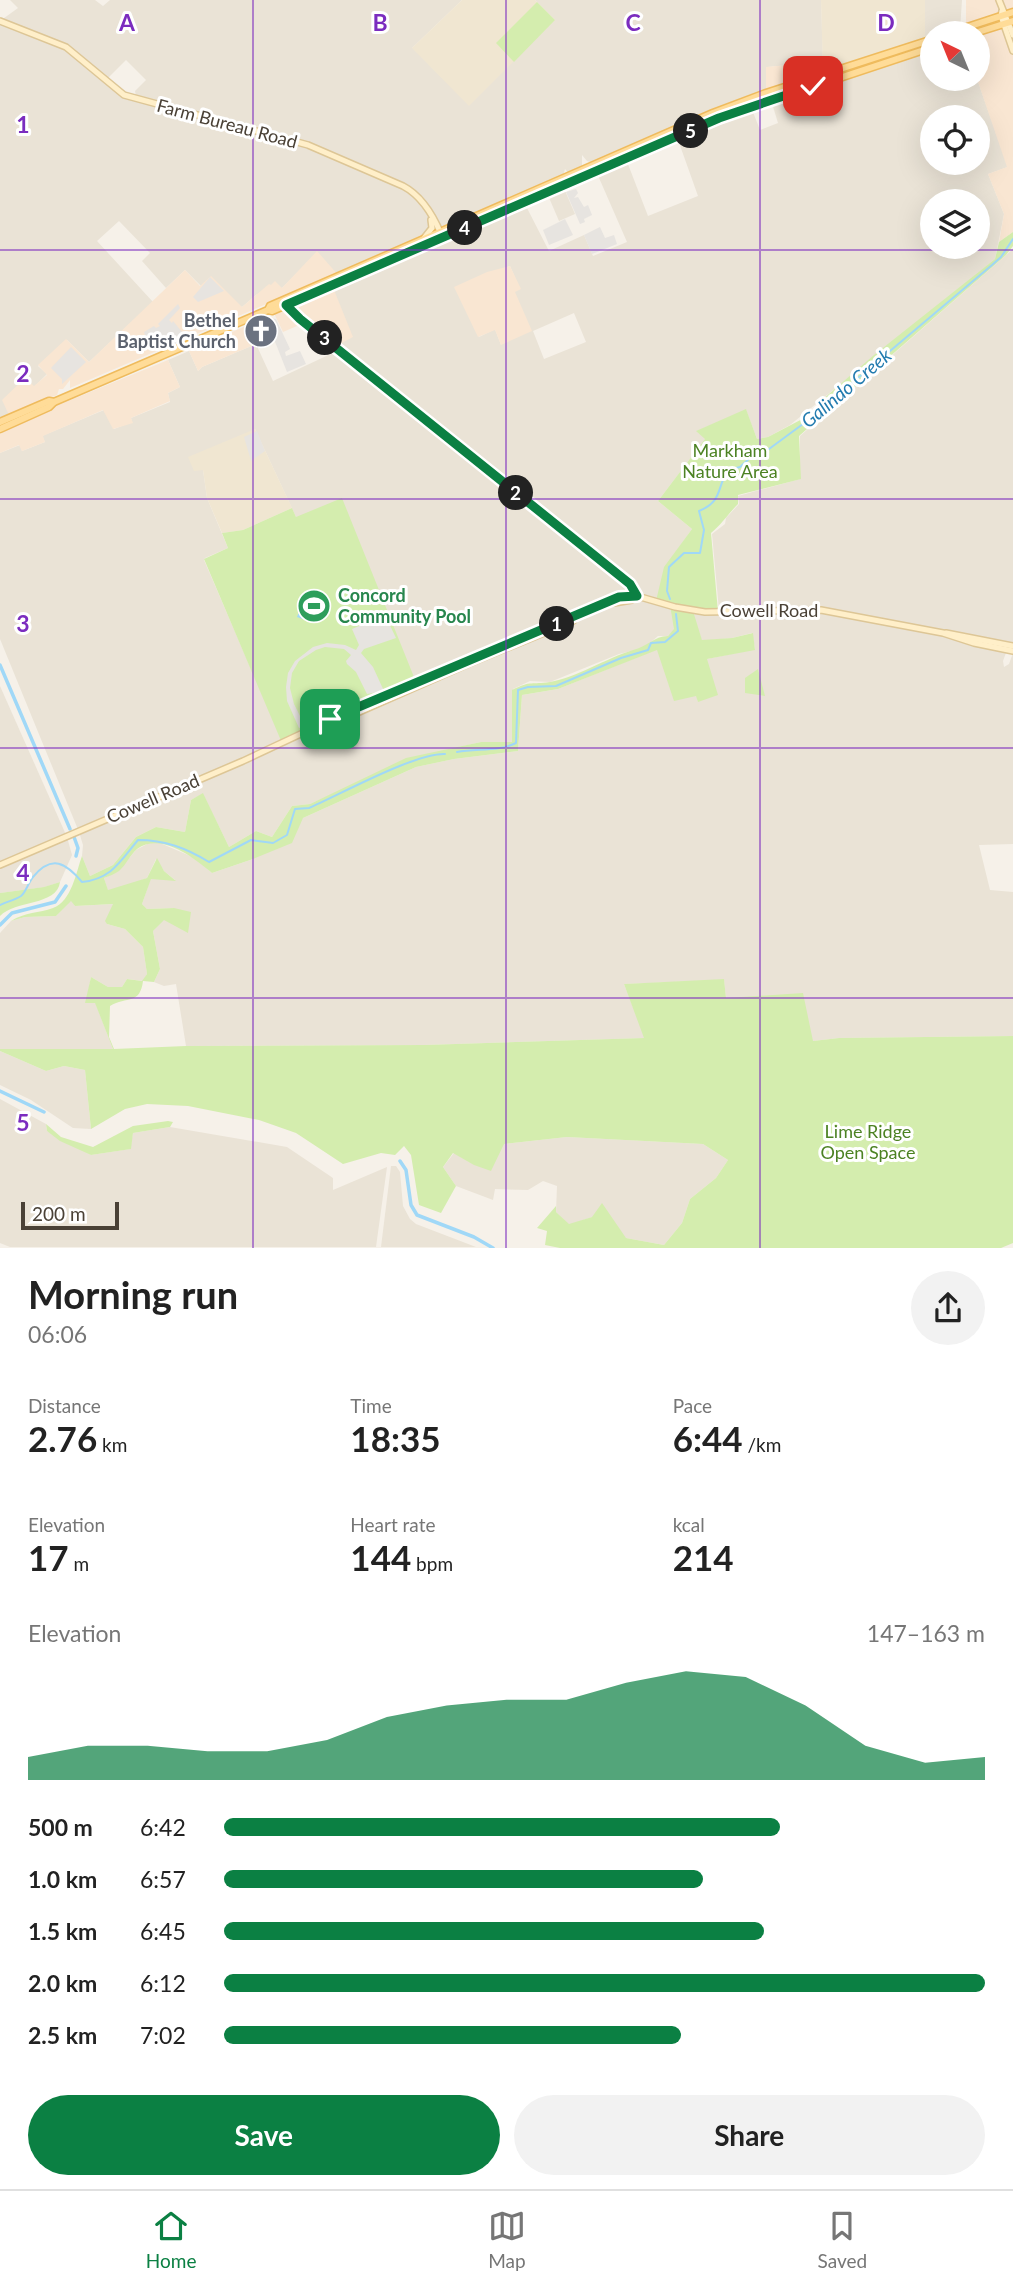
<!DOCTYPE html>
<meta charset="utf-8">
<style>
:root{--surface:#fff;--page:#f2f2f2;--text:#222;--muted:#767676;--line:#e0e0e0;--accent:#0b8043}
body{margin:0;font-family:Lato,sans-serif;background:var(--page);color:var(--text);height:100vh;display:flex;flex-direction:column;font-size:26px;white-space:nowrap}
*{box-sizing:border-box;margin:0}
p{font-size:23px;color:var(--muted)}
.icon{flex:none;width:38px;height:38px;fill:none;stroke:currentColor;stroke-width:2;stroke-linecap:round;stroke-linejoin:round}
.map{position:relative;height:1248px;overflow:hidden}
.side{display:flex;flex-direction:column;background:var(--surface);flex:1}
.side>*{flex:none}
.needle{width:46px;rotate:317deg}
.tools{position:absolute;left:920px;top:21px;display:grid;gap:14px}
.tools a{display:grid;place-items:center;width:70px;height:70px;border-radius:50%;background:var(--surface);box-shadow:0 7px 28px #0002;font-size:35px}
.scale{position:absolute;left:21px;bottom:18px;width:98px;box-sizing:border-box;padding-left:7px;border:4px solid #4a4136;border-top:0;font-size:19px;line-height:24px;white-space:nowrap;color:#4a4136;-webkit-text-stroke:5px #fff;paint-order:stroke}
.pin{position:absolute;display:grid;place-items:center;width:60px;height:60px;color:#fff;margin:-30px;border-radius:14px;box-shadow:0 4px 10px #0006}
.km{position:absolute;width:35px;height:35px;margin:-18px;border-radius:50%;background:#222;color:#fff;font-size:19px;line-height:35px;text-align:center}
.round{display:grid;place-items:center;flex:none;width:74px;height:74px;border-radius:37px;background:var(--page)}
.headline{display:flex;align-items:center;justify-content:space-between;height:119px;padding:0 28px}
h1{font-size:38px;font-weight:700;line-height:52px}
.stats{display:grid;grid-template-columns:repeat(3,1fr);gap:10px;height:119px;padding:7px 28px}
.stats div{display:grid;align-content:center}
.stats b{font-size:35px;font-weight:700}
.stats small{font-size:19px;font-weight:400}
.stats p{font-size:19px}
.chart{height:196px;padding:14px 28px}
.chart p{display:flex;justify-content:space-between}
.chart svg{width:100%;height:126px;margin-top:7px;fill:var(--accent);opacity:.7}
.primary-button{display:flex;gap:14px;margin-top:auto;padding:14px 28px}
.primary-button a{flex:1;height:80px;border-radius:42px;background:var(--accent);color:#fff;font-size:28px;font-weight:700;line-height:80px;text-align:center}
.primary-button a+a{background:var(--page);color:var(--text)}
ul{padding:0 28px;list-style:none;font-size:23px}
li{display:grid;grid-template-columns:112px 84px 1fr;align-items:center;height:52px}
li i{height:18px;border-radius:9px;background:var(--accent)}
.menu{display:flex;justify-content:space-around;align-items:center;height:98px;border-top:2px solid var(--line);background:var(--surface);font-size:19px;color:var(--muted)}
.menu a{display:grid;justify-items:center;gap:4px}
.menu .on{color:var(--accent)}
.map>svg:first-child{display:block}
.residential{fill:#eae3d6;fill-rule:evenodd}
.commercial{fill:#f9e6d2}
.education{fill:#f0e6d1}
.green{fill:#d4edae}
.parking{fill:#e7e4e0}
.water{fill:#a0d8f7}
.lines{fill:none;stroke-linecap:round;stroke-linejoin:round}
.stream{stroke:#a0d8f7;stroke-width:2}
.canal{stroke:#a0d8f7;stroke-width:3.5}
.secondary-casing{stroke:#ddc696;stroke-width:8}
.primary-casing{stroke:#efbb5d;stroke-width:9}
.secondary{stroke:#ffefc9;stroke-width:5}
.primary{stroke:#ffdc98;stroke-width:6}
.route-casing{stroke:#fff;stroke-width:14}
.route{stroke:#0b8043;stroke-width:9}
.grid{fill:none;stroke:#7b2cbf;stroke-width:2;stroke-opacity:0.55}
.labels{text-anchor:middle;stroke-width:6;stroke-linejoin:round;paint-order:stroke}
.street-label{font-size:18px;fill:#4a4136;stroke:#fff}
.worship-label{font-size:18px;font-weight:bold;fill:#5b616d;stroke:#fff;text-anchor:end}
.park-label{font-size:18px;fill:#4c8223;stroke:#fff}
.leisure-label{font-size:18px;font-weight:bold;fill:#27864d;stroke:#fff;text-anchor:start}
.water-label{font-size:19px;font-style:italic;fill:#227baf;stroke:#fff}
.grid-label{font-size:23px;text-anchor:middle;font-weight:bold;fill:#7b2cbf;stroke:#fff;stroke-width:6;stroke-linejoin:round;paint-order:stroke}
</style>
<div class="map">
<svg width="1013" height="1248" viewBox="0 0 1013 1248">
<rect width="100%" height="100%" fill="#f6f1e9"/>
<g class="residential">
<path d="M10 0H95L103 6 110 0H462L412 48 555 20 535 0H821L823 62 767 67 766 93 593 163 587 161 582 155V170L570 175 565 169 563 176 440 231 431 221 432 228 424 238 339 276 296 274 282 288 271 286 256 295 242 307 201 286 185 270 166 288 142 261 150 253 119 221 97 241 153 302 89 362 67 340 38 366 47 374 34 387 25 378 9 415 10 418 0 422V21L18 8ZM126 60 146 80 135 91 136 97 116 89 106 80Z"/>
<polygon points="925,0 962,0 960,30 949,33 933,33 933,39 925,41"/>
<path d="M933 47V79H977L1008 167 988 174 1004 214 995 259 790 425 768 437 757 439 746 410 697 431 706 438 658 501 692 529 665 567 675 629 668 636H658L644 648 619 654 550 682 530 681 513 689V742H481L450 749 357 783 310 804 292 806 272 837 256 831 229 847 203 794 191 800 185 832 156 827 136 837 113 865 90 876 82 856 83 845 79 832 0 639V453L20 445 22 451 45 442 42 436 104 410 114 429 132 422 131 418 170 402 168 393 180 387 168 360 189 351 198 371 202 367 256 344 273 381 339 350 336 346 332 285 491 216 493 221 524 207 527 208 549 251 584 235 593 256 627 242 596 171 626 159 648 216 698 196 677 137 751 107 760 130 778 123 771 100ZM933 117H978V163H933ZM933 201H978V247H933ZM510 266 520 289 515 291 501 345 495 329 479 337 499 270ZM574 313 586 342 544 359 533 331ZM255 429 296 517 416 682 629 595 528 641 283 743 204 560 205 558 228 548 207 498 203 470Z"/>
<polygon points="563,186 575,214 559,221 547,193"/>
<polygon points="1013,249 1013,643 815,606 752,609 821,610 893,623 1007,650 1003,661 1004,667 1009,664 1013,653 1013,844 979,845 990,890 1013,892 1013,1036 839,1038 813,1041 726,998 724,980 624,984 645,1038 424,1045 186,1046 176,984 164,986 154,982 160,969 153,931 174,908 147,909 142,904 151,878 175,880 164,871 156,859 147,878 116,890 108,891 104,878 118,871 136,850 149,843 160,843 195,858 212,873 253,859 303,818 416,767 454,759 518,751 522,695 558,689 658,649 697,696 698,702 707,659 755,649 752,633 732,638 702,641 692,611 719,610 712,534 725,524 726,518 739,504 738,496 800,479 800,436"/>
<polygon points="0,686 67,837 72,855 60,882 45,887 0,893"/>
<polygon points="71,900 75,906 114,904 107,924 125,929 143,947 147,974 143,981 127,979 122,987 108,987 91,977 86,1003 95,1002 113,1049 0,1049 0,933 11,921 25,917 56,916"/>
<polygon points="0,1051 46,1071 64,1066 85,1070 91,1129 73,1128 31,1100 0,1085"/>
<polygon points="0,1099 46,1124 47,1131 91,1155 130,1149 133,1133 170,1127 287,1147 333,1178 333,1190 387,1167 376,1247 10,1247 0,1243"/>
<polygon points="567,1137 703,1144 728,1160 716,1178 690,1199 682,1223 664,1245 626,1238 592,1217 569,1225 556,1212 557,1186 543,1181 528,1190 495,1189 493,1200 456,1186 443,1167 454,1153 503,1144"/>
<polygon points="391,1166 396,1166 400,1172 403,1206 410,1219 416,1224 476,1247 381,1247"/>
</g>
<g class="commercial">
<polygon points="966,0 1013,0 1013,12 966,28"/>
<polygon points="1004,24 1013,51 1013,232 999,242 1004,214 988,174 1007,167 977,79 978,33"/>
<polygon points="823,62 823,74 766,93 766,67"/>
<polygon points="317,251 339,276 284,300 271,302 70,388 70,380 63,389 59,389 57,395 9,415 2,400 25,378 34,386 47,375 38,365 66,339 89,362 185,270 200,286 211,276 242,307 269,284 271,285 275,281 282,288"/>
<polygon points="510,266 521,289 515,292 532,331 501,345 495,330 478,337 454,287 487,272"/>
<polygon points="332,285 353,337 336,346 304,323 283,332 273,311"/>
<polygon points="248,325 256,344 202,367 198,371 189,351"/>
<polygon points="168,360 180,387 168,393 170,401 131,418 133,423 113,429 103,410 43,436 45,442 22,451 19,445 0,453 0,429"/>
</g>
<g class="education">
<polygon points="462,0 535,0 555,20 469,106 412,48"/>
<polygon points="821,0 925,0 925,41 823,74"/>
<polygon points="255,429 292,508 243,530 222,533 207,498 203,470 194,471 188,457"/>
</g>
<g class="green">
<polygon points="537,2 555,20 514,62 496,43"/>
<path d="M1013 232V246L1006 255 799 436 801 479 738 495V504C728 514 722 524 711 533L718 612 693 611 702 640 732 638 753 633 755 650 707 659 718 695 698 702 696 696 674 701 657 650 558 689 522 695 518 751 454 759 416 767 303 818 292 843 253 859 212 873C193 857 161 832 137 849 130 855 126 865 119 871 115 874 109 876 104 878L108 890 147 878 157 858 164 871 176 881 151 879 142 904 147 909 174 908 191 912 188 933 164 920 153 931 160 969 154 982 143 981C140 1005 127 996 110 1006L109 1037 114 1049 186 1046 424 1045 644 1038 624 984 724 979 726 998 803 993 813 1041 839 1038 1013 1036V1243L1001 1248H560L545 1245 547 1231 537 1228 556 1206V1212L569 1224 592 1217 602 1203 626 1238 664 1245 682 1223 690 1199 716 1178 728 1160 703 1144 567 1137 504 1144 491 1171 474 1165 453 1153 443 1167 456 1186 441 1213 419 1205 411 1155 404 1146 395 1155 381 1153 343 1164 296 1133 259 1120 188 1106 147 1104 125 1109 91 1129 85 1070 64 1066 46 1071 0 1051V1049H113L95 1003H85L91 977 108 987H122L127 979 142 981 147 974 143 947 125 929 107 924 105 921 113 904 75 906 71 901 56 916 25 917 11 921C25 912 39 913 53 908 72 901 76 872 82 856L90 876 113 865 136 837 156 827 185 832 191 800 203 793 229 847 256 831 272 837 292 806 310 804 406 758 481 742H512V690C532 680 531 685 550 682 575 678 607 658 633 650 647 647 654 636 668 636L674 629 670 605 656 601 664 567 692 529 658 501 705 439 696 431 746 409 757 439 768 437 808 416 822 400 874 355 995 259 999 242Z"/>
<polygon points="342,498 416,682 282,743 204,559 228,548 222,533 243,530 292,508 296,517"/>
<polygon points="758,669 765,696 745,693 745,678"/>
<path d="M60 882C57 906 15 900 0 916V893L44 887Z"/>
<polygon points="168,1121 173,1122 170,1127 133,1133 131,1149 91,1155 60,1141 47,1131 46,1124 61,1137 93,1147 133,1126"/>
</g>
<g class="parking">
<polygon points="576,189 578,193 574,198 578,197 584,207 588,205 592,215 584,219 585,222 580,224 566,192"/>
<polygon points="565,219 573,235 549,245 543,230"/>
<polygon points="600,227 605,238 614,235 617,244 592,254 584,235"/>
<polygon points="210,277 224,291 198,302 193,297"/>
<polygon points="178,304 180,308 169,320 172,323 173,321 187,338 181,334 178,336 182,341 158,351 155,346 151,346 151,351 149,350 144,332 154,326 156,328 160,326 158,324"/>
<polygon points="268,318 276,319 290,349 285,352 286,356 300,351 306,364 287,372 266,319"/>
<polygon points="71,347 86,362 62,384 62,379 51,368"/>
<polygon points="257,431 265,451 251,461 244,437"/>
<polygon points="385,615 396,638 364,649 361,653 373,667 384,691 367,694 356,672 347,664 346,661 351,655 344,649 325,647 316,650 299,661 292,673 290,688 294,704 305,726 299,728 287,701 286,687 288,673 295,661 313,647 327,643 345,645 356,650 359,645 352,629"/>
</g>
<polygon class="water" points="306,594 327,602 323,613 313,609 308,621 297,617"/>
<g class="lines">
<g class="stream">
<path d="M670 599 667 591 669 567 684 553H700L704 530 699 511C723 501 716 489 728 470L740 467 750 458 769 449 807 421 992 265 1001 257 1013 239"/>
<path d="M457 752C477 748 498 752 516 743L518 690 528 687 556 686 621 658 648 650 651 643 665 642 678 631 676 614"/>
<path d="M0 905C6 902 15 900 21 896 26 892 28 883 33 877 52 854 66 863 82 882 112 879 121 860 138 840 165 840 186 848 209 862L251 840 273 843 287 835 295 809 309 808C341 794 415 753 445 754"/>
</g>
<g class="canal">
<polyline points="0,665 70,829"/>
<polyline points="74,837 78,848 76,856"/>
<polyline points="0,925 12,913 55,902 66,886"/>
<polyline points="0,1091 44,1112"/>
<polyline points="400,1161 406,1170 411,1205 417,1215 474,1237 493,1248"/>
</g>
<defs>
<g id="secondary">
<polyline points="999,0 1013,35"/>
<polyline points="1002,11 1001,16 1013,51"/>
<path d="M0 21 66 47 124 95 308 145 403 186C422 196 433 215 441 234"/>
<polyline points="424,238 432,228 431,220"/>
<polyline points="285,304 300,319 630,584 637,596"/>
<polyline points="614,603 632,600 637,596"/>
<polyline points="946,633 1013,646"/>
<polyline points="306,732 332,724 468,664 573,621"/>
<polyline points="0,865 243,761 382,696 619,597 637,596 675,607 705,612 821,610 943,633 974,643 1013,651"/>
</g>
<g id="primary">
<polyline points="949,33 1013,12"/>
<polyline points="975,33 1013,21"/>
<polyline points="268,310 272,311 719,118 933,47"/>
<polyline points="0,422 49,401 54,402"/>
<polyline points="0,429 49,407 54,402 268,310 270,306 713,113 766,93 933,39"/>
</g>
</defs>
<use href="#secondary" class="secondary-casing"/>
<use href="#primary" class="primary-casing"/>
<use href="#secondary" class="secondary"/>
<use href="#primary" class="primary"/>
</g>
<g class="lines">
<defs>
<polyline id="route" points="330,719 619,597 637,596 630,584 300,319 286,305 719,118 813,86"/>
</defs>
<use href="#route" class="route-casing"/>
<use href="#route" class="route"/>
</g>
<path class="grid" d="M253 0V1248M506 0V1248M760 0V1248M0 250H1013M0 499H1013M0 748H1013M0 998H1013"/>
<defs>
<symbol id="church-disc" viewBox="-11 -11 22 22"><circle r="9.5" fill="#6b7280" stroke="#fff"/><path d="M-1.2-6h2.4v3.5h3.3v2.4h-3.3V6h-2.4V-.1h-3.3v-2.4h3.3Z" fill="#fff"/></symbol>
<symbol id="stadium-disc" viewBox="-11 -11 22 22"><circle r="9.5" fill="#2e9e5b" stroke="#fff"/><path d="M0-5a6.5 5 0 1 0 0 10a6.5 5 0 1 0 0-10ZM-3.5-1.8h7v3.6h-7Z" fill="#fff"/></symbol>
</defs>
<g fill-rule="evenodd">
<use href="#church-disc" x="242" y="312" width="38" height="38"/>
<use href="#stadium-disc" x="295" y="587" width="38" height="38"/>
</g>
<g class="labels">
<g class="street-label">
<text transform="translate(227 124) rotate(15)" y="6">Farm Bureau Road</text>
<text x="769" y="617">Cowell Road</text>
<text transform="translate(153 799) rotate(-23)" y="6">Cowell Road</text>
</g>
<g class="worship-label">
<text x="236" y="327">Bethel<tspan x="236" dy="21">Baptist Church</tspan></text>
</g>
<g class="park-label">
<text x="730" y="457">Markham<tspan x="730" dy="21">Nature Area</tspan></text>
<text x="868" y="1138">Lime Ridge<tspan x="868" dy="21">Open Space</tspan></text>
</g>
<g class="leisure-label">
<text x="338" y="602">Concord<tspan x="338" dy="21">Community Pool</tspan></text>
</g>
<g class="water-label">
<text transform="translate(846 388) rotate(-40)" y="7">Galindo Creek</text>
</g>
</g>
<g class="grid-label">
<text x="127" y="31">A</text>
<text x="380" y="31">B</text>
<text x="633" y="31">C</text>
<text x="886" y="31">D</text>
<text x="23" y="133">1</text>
<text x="23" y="382">2</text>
<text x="23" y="632">3</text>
<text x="23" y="881">4</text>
<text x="23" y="1131">5</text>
</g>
</svg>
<div class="tools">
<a><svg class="needle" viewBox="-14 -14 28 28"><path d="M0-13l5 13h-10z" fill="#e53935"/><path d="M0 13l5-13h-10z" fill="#767676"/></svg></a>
<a><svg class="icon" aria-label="locate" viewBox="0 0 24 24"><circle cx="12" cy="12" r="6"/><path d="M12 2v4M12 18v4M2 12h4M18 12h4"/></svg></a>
<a><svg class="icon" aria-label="layers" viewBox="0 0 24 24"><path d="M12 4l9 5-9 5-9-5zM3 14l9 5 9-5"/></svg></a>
</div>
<div class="scale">200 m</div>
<div class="pin" style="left:330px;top:719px;background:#1e9e55"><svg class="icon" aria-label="arrive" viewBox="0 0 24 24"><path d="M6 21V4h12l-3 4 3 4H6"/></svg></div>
<div class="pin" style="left:813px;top:86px;background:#d93025"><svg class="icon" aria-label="check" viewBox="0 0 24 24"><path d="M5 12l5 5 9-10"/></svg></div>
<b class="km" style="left:557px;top:624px">1</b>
<b class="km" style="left:516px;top:493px">2</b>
<b class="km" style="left:325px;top:338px">3</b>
<b class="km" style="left:465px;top:228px">4</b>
<b class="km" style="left:691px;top:131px">5</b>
</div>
<section class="side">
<div class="headline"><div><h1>Morning run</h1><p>06:06</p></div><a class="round"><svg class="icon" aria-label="share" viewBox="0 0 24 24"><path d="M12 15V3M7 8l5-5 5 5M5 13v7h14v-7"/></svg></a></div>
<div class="stats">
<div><p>Distance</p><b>2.76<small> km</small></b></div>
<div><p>Time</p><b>18:35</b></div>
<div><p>Pace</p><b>6:44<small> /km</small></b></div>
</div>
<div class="stats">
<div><p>Elevation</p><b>17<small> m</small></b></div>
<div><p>Heart rate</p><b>144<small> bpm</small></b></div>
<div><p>kcal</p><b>214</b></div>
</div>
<div class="chart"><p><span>Elevation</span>147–163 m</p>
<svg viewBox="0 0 160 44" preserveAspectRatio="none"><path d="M0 44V36L10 32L20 32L30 34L40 34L50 30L60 22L70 18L80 16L90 16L100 10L110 6L120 8L130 18L140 32L150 38L160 36V44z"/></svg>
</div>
<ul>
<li><b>500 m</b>6:42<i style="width:73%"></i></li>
<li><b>1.0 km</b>6:57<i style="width:63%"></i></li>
<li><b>1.5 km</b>6:45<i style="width:71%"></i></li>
<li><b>2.0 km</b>6:12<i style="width:100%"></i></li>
<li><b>2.5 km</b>7:02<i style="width:60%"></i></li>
</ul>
<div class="primary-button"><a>Save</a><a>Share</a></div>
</section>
<nav class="menu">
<a class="on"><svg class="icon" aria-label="home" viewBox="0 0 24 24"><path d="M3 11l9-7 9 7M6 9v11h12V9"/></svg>Home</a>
<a><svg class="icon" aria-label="map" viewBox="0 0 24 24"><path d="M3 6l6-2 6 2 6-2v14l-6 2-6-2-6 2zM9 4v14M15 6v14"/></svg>Map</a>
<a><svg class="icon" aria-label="saved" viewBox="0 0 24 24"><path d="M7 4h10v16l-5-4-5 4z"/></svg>Saved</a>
</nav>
